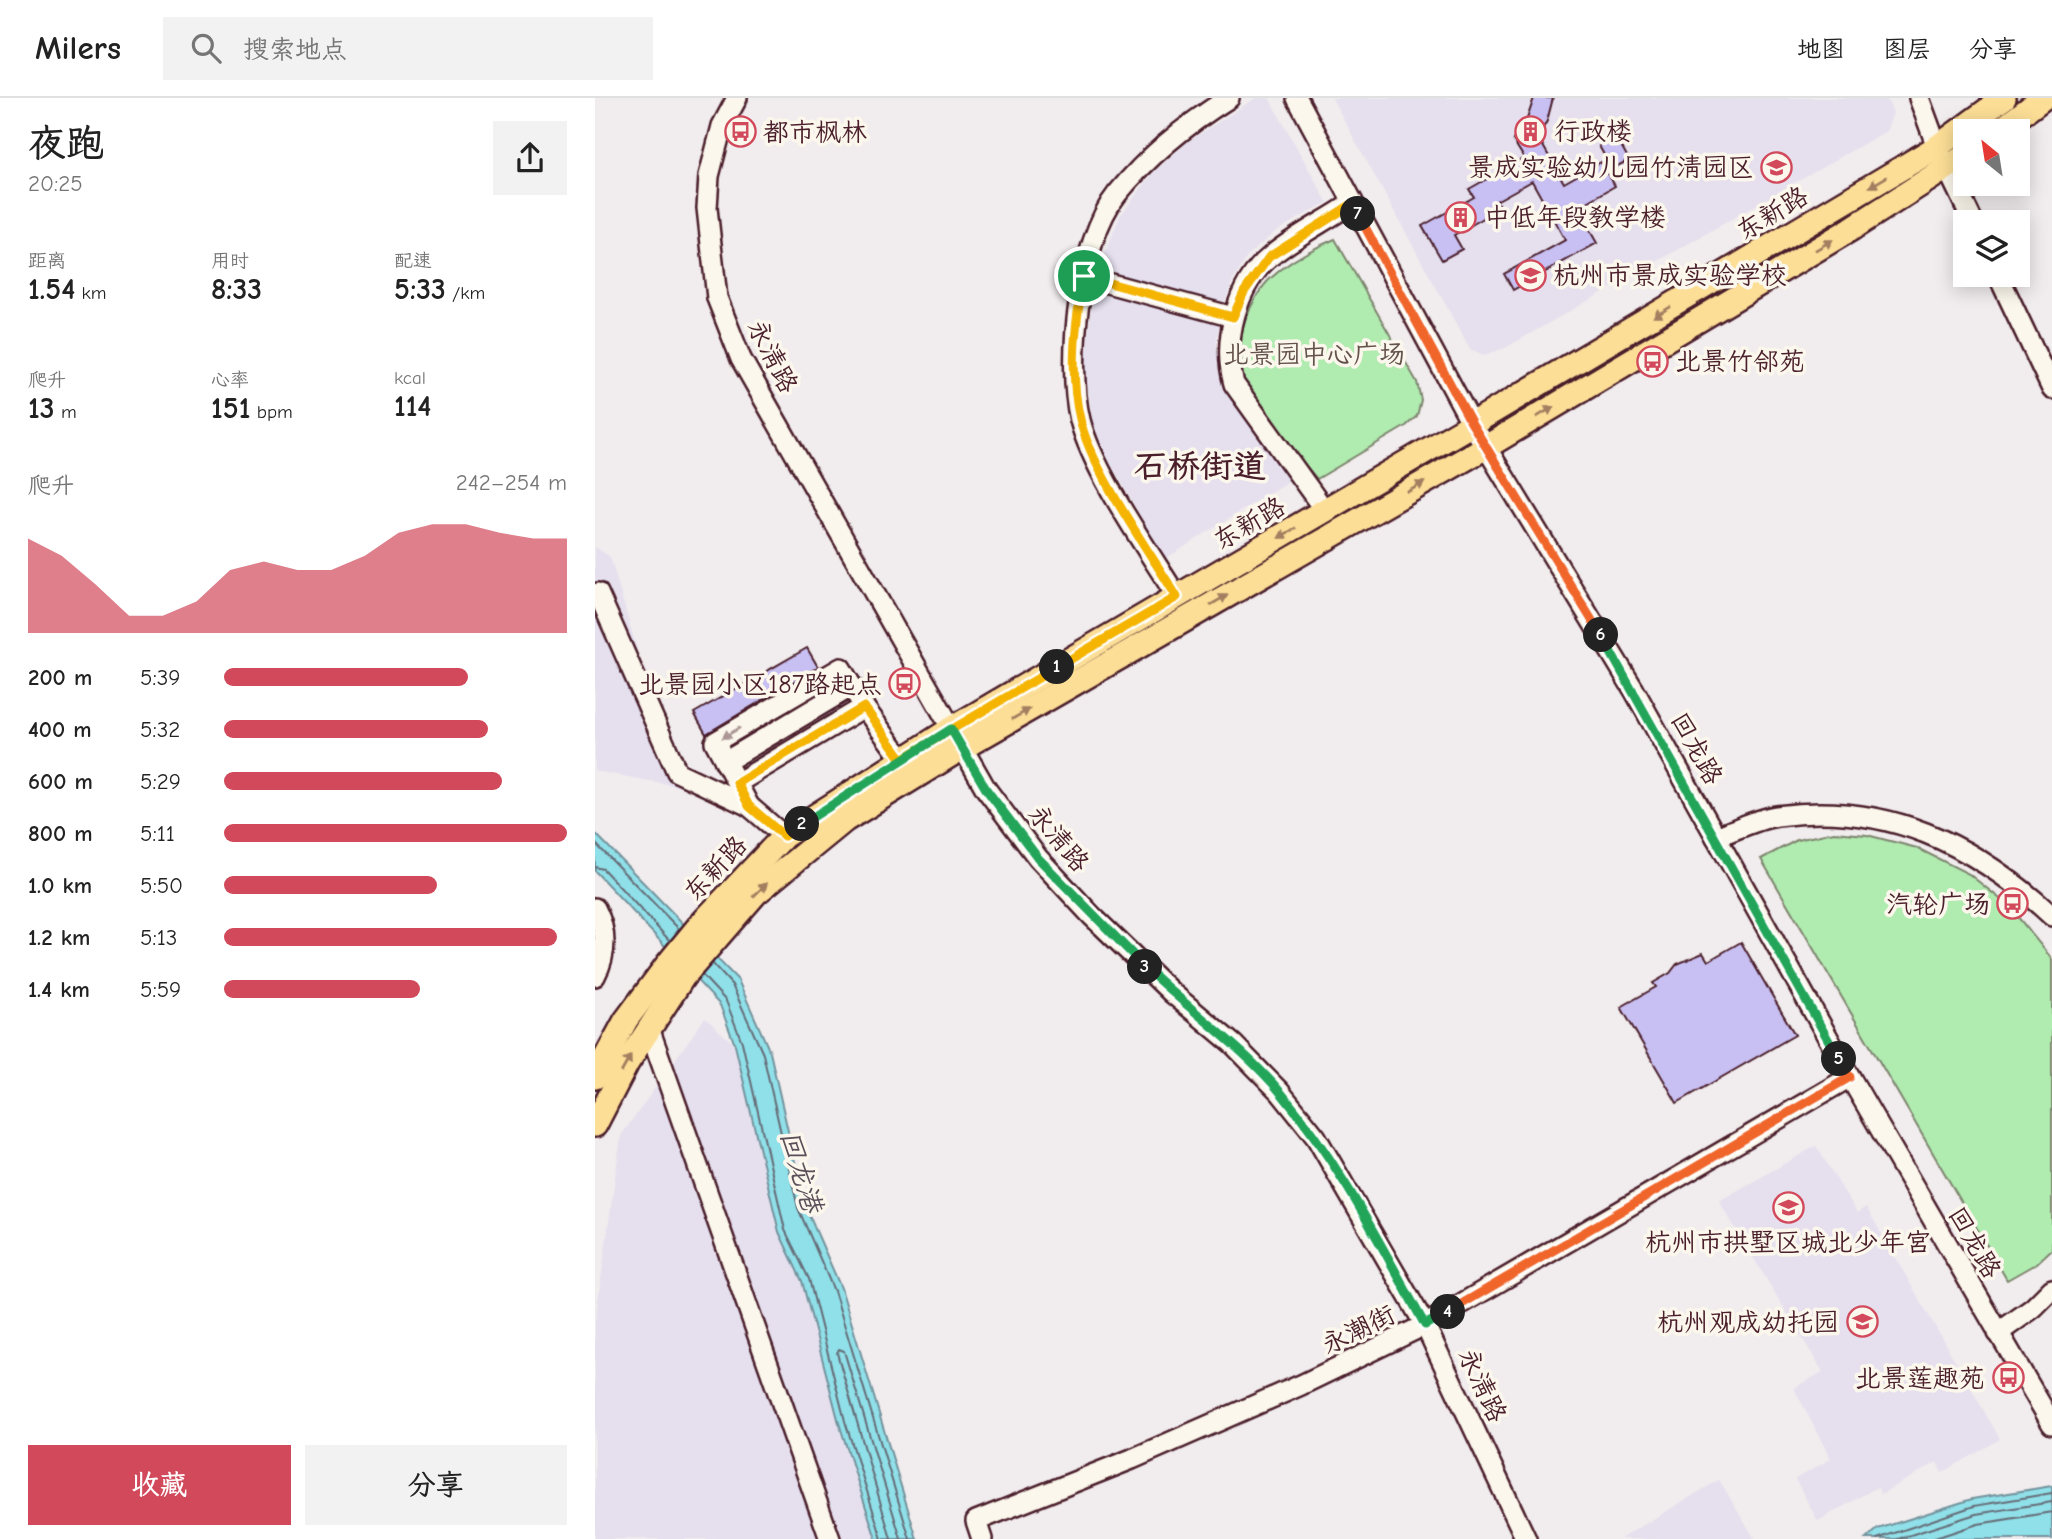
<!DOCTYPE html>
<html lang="zh">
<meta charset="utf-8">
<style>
:root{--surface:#fff;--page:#f2f2f2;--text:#222;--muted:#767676;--line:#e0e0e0;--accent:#d1495b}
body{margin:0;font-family:"Comic Neue","LXGW WenKai TC",sans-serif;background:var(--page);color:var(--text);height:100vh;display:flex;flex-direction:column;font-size:26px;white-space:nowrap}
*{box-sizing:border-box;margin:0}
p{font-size:23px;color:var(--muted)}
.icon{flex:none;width:38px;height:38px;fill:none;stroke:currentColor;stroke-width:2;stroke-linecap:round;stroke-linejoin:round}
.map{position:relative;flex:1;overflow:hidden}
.side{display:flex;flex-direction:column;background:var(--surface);width:595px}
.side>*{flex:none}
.needle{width:46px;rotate:330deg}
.buttons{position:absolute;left:1358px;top:21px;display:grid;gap:14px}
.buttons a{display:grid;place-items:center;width:77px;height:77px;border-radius:0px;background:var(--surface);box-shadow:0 4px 18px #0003;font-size:35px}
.pin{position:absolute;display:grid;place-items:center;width:60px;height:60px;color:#fff;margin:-30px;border:4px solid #fff;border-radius:50%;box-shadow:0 2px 7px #0007}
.km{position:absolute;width:35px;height:35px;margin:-18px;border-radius:50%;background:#222;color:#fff;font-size:19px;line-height:35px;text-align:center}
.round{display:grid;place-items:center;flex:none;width:74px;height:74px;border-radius:0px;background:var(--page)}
.summary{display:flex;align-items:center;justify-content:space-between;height:119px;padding:0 28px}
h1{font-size:38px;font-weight:600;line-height:52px}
.figures{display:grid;grid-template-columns:repeat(3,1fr);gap:10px;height:119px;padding:7px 28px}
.figures div{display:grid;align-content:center}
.figures b{font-size:30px;font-weight:600}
.figures small{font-size:19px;font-weight:400}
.figures p{font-size:19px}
.chart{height:196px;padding:14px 28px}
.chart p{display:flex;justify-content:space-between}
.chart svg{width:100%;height:126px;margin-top:7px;fill:var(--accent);opacity:.7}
.button{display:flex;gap:14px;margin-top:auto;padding:14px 28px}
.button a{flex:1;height:80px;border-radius:0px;background:var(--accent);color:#fff;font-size:28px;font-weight:600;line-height:80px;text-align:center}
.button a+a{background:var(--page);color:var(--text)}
ul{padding:0 28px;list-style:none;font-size:23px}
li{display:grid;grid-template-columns:112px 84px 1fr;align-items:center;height:52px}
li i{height:18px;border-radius:9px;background:var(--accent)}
header{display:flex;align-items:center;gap:42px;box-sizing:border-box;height:98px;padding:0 35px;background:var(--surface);border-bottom:2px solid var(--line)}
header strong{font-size:33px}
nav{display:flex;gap:38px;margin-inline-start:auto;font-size:24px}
.search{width:490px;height:63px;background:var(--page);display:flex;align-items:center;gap:18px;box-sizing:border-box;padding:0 24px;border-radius:0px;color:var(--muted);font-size:26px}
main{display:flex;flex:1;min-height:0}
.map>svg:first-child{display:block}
.built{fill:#e5dfee}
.green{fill:#b0ebb0;stroke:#7d856e;stroke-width:2}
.water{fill:#8fe0e9;stroke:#73939d;stroke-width:2}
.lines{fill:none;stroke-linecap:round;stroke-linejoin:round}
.shore{stroke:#666c77;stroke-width:2}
.building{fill:#c8c0f2;stroke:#4a1f2b;stroke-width:2}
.minor-casing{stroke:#4a1f2b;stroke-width:24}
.major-casing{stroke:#4a1f2b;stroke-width:28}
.minor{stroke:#fbf7ec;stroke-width:19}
.major{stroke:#fcde96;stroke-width:23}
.oneway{fill:#a37e60}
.oneway2{fill:#ab9695}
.split-1-casing{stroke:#fff;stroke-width:14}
.split-2-casing{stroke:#fff;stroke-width:14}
.split-3-casing{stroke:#fff;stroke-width:14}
.split-4-casing{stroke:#fff;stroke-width:14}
.split-5-casing{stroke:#fff;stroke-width:14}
.split-6-casing{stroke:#fff;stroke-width:14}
.split-7-casing{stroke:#fff;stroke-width:14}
.split-8-casing{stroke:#fff;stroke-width:14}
.split-1{stroke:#f5b400;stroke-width:9}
.split-2{stroke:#f5b400;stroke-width:9}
.split-3{stroke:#22a559;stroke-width:9}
.split-4{stroke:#22a559;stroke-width:9}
.split-5{stroke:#f0652b;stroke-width:9}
.split-6{stroke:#22a559;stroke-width:9}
.split-7{stroke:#f0652b;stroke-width:9}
.split-8{stroke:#f5b400;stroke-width:9}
.labels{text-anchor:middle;stroke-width:7;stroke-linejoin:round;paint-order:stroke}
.poi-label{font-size:26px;fill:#4a1f2b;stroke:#fbf7ec;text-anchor:start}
.street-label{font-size:26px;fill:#4a1f2b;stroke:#fbf7ec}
.park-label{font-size:26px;fill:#64524c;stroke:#fbf7ec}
.water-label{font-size:28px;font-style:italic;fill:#5b4f5a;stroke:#fbf7ec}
.district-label{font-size:33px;font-weight:bold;fill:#4a1f2b;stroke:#fbf7ec}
</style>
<header>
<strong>Milers</strong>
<div class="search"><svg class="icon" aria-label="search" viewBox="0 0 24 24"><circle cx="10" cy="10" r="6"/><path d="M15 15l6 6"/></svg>搜索地点</div>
<nav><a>地图</a><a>图层</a><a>分享</a></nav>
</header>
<main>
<section class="side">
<div class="summary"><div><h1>夜跑</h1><p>20:25</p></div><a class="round"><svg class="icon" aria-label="share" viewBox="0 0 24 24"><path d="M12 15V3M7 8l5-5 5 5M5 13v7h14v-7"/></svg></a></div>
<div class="figures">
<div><p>距离</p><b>1.54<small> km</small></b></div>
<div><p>用时</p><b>8:33</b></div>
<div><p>配速</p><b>5:33<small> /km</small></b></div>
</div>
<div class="figures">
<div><p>爬升</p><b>13<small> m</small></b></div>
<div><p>心率</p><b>151<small> bpm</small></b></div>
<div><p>kcal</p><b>114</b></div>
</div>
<div class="chart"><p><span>爬升</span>242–254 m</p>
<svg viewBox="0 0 160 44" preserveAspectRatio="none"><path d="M0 44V11L10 17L20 27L30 38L40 38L50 33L60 22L70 19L80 22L90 22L100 17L110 9L120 6L130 6L140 9L150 11L160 11V44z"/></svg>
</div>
<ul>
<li><b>200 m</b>5:39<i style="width:71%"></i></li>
<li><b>400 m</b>5:32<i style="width:77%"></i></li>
<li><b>600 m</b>5:29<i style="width:81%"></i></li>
<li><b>800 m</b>5:11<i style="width:100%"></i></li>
<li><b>1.0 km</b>5:50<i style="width:62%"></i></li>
<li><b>1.2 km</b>5:13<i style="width:97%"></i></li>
<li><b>1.4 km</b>5:59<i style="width:57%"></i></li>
</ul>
<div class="button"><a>收藏</a><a>分享</a></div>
</section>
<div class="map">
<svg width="1457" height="1441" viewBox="0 0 1457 1441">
<rect width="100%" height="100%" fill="#f1eced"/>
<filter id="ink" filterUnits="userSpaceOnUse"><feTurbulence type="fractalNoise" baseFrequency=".0143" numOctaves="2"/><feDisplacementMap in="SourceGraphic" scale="14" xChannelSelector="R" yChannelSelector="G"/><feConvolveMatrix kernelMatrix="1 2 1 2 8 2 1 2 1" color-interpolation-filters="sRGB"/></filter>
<g filter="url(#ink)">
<g class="built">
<polygon points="661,0 674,0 732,104 681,133 653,157 637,184 626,214 621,246 627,278 646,311 696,381 570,461 516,366 498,326 490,270 496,213 506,166 525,118 560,73 594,43"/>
<polygon points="737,0 1291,0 1298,15 1291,33 910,250 889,257 875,251"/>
<polygon points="0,449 15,459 59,610 84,661 83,688 0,673"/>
<polygon points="110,920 140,947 184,1134 207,1183 244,1325 281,1441 0,1441 0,1225 26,1038"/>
<polygon points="1221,1048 1262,1115 1271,1109 1405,1341 1347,1375 1342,1364 1286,1396 1282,1389 1223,1423 1200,1381 1236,1361 1199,1290 1228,1274 1124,1103"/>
<polygon points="1124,1382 1160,1441 1025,1441"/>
</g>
<g class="green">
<path d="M740 141 822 284 826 302 822 318 811 328 722 381C704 359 648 297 641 273 635 249 658 196 676 180 693 164 719 150 740 141Z"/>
<polygon points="1239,734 1272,737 1322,750 1374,776 1414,808 1457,861 1457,1151 1442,1165 1412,1182 1166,761 1202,742"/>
</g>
<g class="water">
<polygon points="0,735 143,882 175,954 210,1108 246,1190 322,1441 281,1441 244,1325 207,1183 184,1134 140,947 125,907 0,773"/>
<polygon points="1457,1388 1457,1441 1271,1441 1283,1431 1377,1401"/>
</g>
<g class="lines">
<g class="shore">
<polyline points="0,745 84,831"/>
<polyline points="0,769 8,771 75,843"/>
<polyline points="117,865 137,887 168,956 203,1110 239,1193 315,1441"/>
<polyline points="107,877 131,903 147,944 190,1132 214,1181 250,1323 287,1441"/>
<polyline points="296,1441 242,1255 244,1251 249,1253 306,1441"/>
<polyline points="1282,1441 1379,1408 1457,1395"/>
<polyline points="1303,1441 1381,1416 1457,1404"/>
<polyline points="1337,1441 1383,1426 1457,1414"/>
</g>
</g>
<g class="building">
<polygon points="939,0 958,0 952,23 943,39 969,85 1006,64 1020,88 982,110 1002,145 918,192 909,176 970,142 937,83 901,103 906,110 859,137 867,151 847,162 827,128 879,99 874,91 929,60 918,42 931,24"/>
<polygon points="1021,38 1034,62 1017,71 1004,48"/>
<polygon points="212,550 223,569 111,636 99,615"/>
<polygon points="1146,844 1200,937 1082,1005 1026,909 1061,889 1058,885 1075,875 1082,866 1108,855 1113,863"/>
</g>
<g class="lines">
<defs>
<g id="minor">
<polyline points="142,0 127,28 114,78 112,110 122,200 146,261 391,691 443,760 497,818 577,895 638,946 685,994 721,1039 830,1227 931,1441"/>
<polyline points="702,0 877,326 1039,592 1255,979 1457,1326"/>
<polyline points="1324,0 1342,49 1378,124"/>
<polyline points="1403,177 1457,291"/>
<polyline points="490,179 638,219"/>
<path d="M730 413 639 286C627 244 641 186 676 158 700 138 731 123 757 105"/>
<polyline points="3,495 82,674 154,708 189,738"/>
<path d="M582 499C553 452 498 374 485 322 471 264 484 143 522 96 553 58 592 26 634 0"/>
<polyline points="130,664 257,588"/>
<polyline points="142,685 269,609"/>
<polyline points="154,708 120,644 246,570 269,609 307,661"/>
<path d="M1121 739C1140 732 1161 721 1182 718 1291 703 1378 745 1457 818"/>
<path d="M0 810C12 832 12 856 0 878"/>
<polyline points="54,930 235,1441"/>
<polyline points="1403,1235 1438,1210 1457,1191"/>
<polyline points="387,1441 381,1423 537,1361 706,1287 830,1227 1255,979"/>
</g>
<g id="major">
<polyline points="1404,33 1448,0"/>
<polyline points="0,979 31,922 72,867 104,828 189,738 356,631 877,326 1342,49 1409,0"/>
<polyline points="0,1027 32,965 88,879 161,795 250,722 367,650 891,349 1256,131 1370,58"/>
</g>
</defs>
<use href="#minor" class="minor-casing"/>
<use href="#major" class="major-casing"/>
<use href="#minor" class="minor"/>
<use href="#major" class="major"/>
</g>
<defs><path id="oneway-solid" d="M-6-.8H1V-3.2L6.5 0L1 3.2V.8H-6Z" transform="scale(1.75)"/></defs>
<g class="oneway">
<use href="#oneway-solid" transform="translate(1283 84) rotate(149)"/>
<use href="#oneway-solid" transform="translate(1229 147) rotate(-31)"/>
<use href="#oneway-solid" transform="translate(1067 214) rotate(149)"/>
<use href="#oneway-solid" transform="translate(950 314) rotate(-31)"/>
<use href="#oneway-solid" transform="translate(821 389) rotate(-30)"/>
<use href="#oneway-solid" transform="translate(692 435) rotate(150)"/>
<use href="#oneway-solid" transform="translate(624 502) rotate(-30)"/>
<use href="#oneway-solid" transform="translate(426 616) rotate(-30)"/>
<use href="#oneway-solid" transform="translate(165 792) rotate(-44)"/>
<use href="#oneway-solid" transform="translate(31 966) rotate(-61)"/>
</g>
<use class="oneway2" href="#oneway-solid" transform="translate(136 635) rotate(149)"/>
</g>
<g class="lines" filter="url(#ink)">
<defs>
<path id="split-1" d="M462 569 582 499C554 453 496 372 485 321 474 276 480 224 489 178"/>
<polyline id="split-2" points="207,726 189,738 154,708 142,685 269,609 307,661 462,569"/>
<polyline id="split-3" points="207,726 356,631 391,691 443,760 550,869"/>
<path id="split-4" d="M550 869C594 912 647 948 687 996 745 1066 786 1148 830 1227L853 1214"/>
<polyline id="split-5" points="853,1214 1255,979 1244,961"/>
<polyline id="split-6" points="1006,537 1244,961"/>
<polyline id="split-7" points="763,116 877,326 1006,537"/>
<polyline id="split-8" points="489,178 638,219 649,194 674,159 757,106 763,116"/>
</defs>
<use href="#split-1" class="split-1-casing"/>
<use href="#split-2" class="split-2-casing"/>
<use href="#split-3" class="split-3-casing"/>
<use href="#split-4" class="split-4-casing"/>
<use href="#split-5" class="split-5-casing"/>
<use href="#split-6" class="split-6-casing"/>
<use href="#split-7" class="split-7-casing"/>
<use href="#split-8" class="split-8-casing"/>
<use href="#split-1" class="split-1"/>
<use href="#split-2" class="split-2"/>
<use href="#split-3" class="split-3"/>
<use href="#split-4" class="split-4"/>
<use href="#split-5" class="split-5"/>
<use href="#split-6" class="split-6"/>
<use href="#split-7" class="split-7"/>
<use href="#split-8" class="split-8"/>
</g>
<defs>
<symbol id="building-ring" viewBox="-11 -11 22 22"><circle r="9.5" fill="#fbf7ec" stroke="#d1495b" stroke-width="1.5"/><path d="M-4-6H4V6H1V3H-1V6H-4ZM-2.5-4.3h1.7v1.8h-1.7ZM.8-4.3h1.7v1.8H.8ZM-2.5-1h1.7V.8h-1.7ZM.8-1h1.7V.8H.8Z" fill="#d1495b"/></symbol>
<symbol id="bus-ring" viewBox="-11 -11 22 22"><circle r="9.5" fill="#fbf7ec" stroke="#d1495b" stroke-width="1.5"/><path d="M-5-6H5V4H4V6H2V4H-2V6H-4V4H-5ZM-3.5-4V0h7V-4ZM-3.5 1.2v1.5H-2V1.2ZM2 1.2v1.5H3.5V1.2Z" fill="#d1495b"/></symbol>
<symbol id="school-ring" viewBox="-11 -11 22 22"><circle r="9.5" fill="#fbf7ec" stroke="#d1495b" stroke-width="1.5"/><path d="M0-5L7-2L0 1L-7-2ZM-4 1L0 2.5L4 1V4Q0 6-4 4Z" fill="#d1495b"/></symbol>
</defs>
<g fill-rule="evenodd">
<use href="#building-ring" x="918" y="16" width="35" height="35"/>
<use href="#bus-ring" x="128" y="16" width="35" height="35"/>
<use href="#school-ring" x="1164" y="52" width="35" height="35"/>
<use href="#building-ring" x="848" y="102" width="35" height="35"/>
<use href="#school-ring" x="918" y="160" width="35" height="35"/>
<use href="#bus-ring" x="1040" y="246" width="35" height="35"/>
<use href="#bus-ring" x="292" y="568" width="35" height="35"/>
<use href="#bus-ring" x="1400" y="788" width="35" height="35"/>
<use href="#school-ring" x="1176" y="1092" width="35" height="35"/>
<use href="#school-ring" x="1250" y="1206" width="35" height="35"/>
<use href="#bus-ring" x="1396" y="1262" width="35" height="35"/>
</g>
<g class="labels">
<g class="poi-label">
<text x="959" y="42">行政楼</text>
<text x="168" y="43">都市枫林</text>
<text x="1159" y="78" text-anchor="end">景成实验幼儿园竹清园区</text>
<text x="889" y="128">中低年段教学楼</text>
<text x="958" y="186">杭州市景成实验学校</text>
<text x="1080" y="272">北景竹邻苑</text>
<text x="287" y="595" text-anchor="end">北景园小区187路起点</text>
<text x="1395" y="815" text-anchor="end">汽轮广场</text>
<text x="1193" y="1153" text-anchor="middle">杭州市拱墅区城北少年宫</text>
<text x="1244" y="1233" text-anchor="end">杭州观成幼托园</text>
<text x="1390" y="1289" text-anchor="end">北景莲趣苑</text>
</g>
<g class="street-label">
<text transform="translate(1177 115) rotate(-31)" y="9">东新路</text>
<text transform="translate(178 258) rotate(63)" y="9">永清路</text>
<text transform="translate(654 425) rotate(-30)" y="9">东新路</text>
<text transform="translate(1102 650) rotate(61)" y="9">回龙路</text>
<text transform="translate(464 740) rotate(50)" y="9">永清路</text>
<text transform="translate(120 770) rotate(-47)" y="9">东新路</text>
<text transform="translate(1380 1144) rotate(60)" y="9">回龙路</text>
<text transform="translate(763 1231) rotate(-26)" y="9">永潮街</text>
<text transform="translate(888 1287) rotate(65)" y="9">永清路</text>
</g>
<g class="park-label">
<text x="719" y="265">北景园中心广场</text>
</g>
<g class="water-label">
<text transform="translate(207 1073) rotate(73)" y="10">回龙港</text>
</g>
<g class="district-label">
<text x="605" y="379">石桥街道</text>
</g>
</g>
</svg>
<div class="buttons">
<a><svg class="needle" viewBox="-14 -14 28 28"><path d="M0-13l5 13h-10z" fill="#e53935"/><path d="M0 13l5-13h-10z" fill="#767676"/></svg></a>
<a><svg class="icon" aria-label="layers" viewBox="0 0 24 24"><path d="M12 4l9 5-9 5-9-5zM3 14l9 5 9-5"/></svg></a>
</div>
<div class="pin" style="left:489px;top:178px;background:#1e9e55"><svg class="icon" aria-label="arrive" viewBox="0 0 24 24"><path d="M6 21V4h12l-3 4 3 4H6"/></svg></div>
<b class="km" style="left:462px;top:569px">1</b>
<b class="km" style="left:207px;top:726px">2</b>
<b class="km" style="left:550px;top:869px">3</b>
<b class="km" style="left:853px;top:1214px">4</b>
<b class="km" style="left:1244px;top:961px">5</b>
<b class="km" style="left:1006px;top:537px">6</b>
<b class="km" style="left:763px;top:116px">7</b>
</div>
</main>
